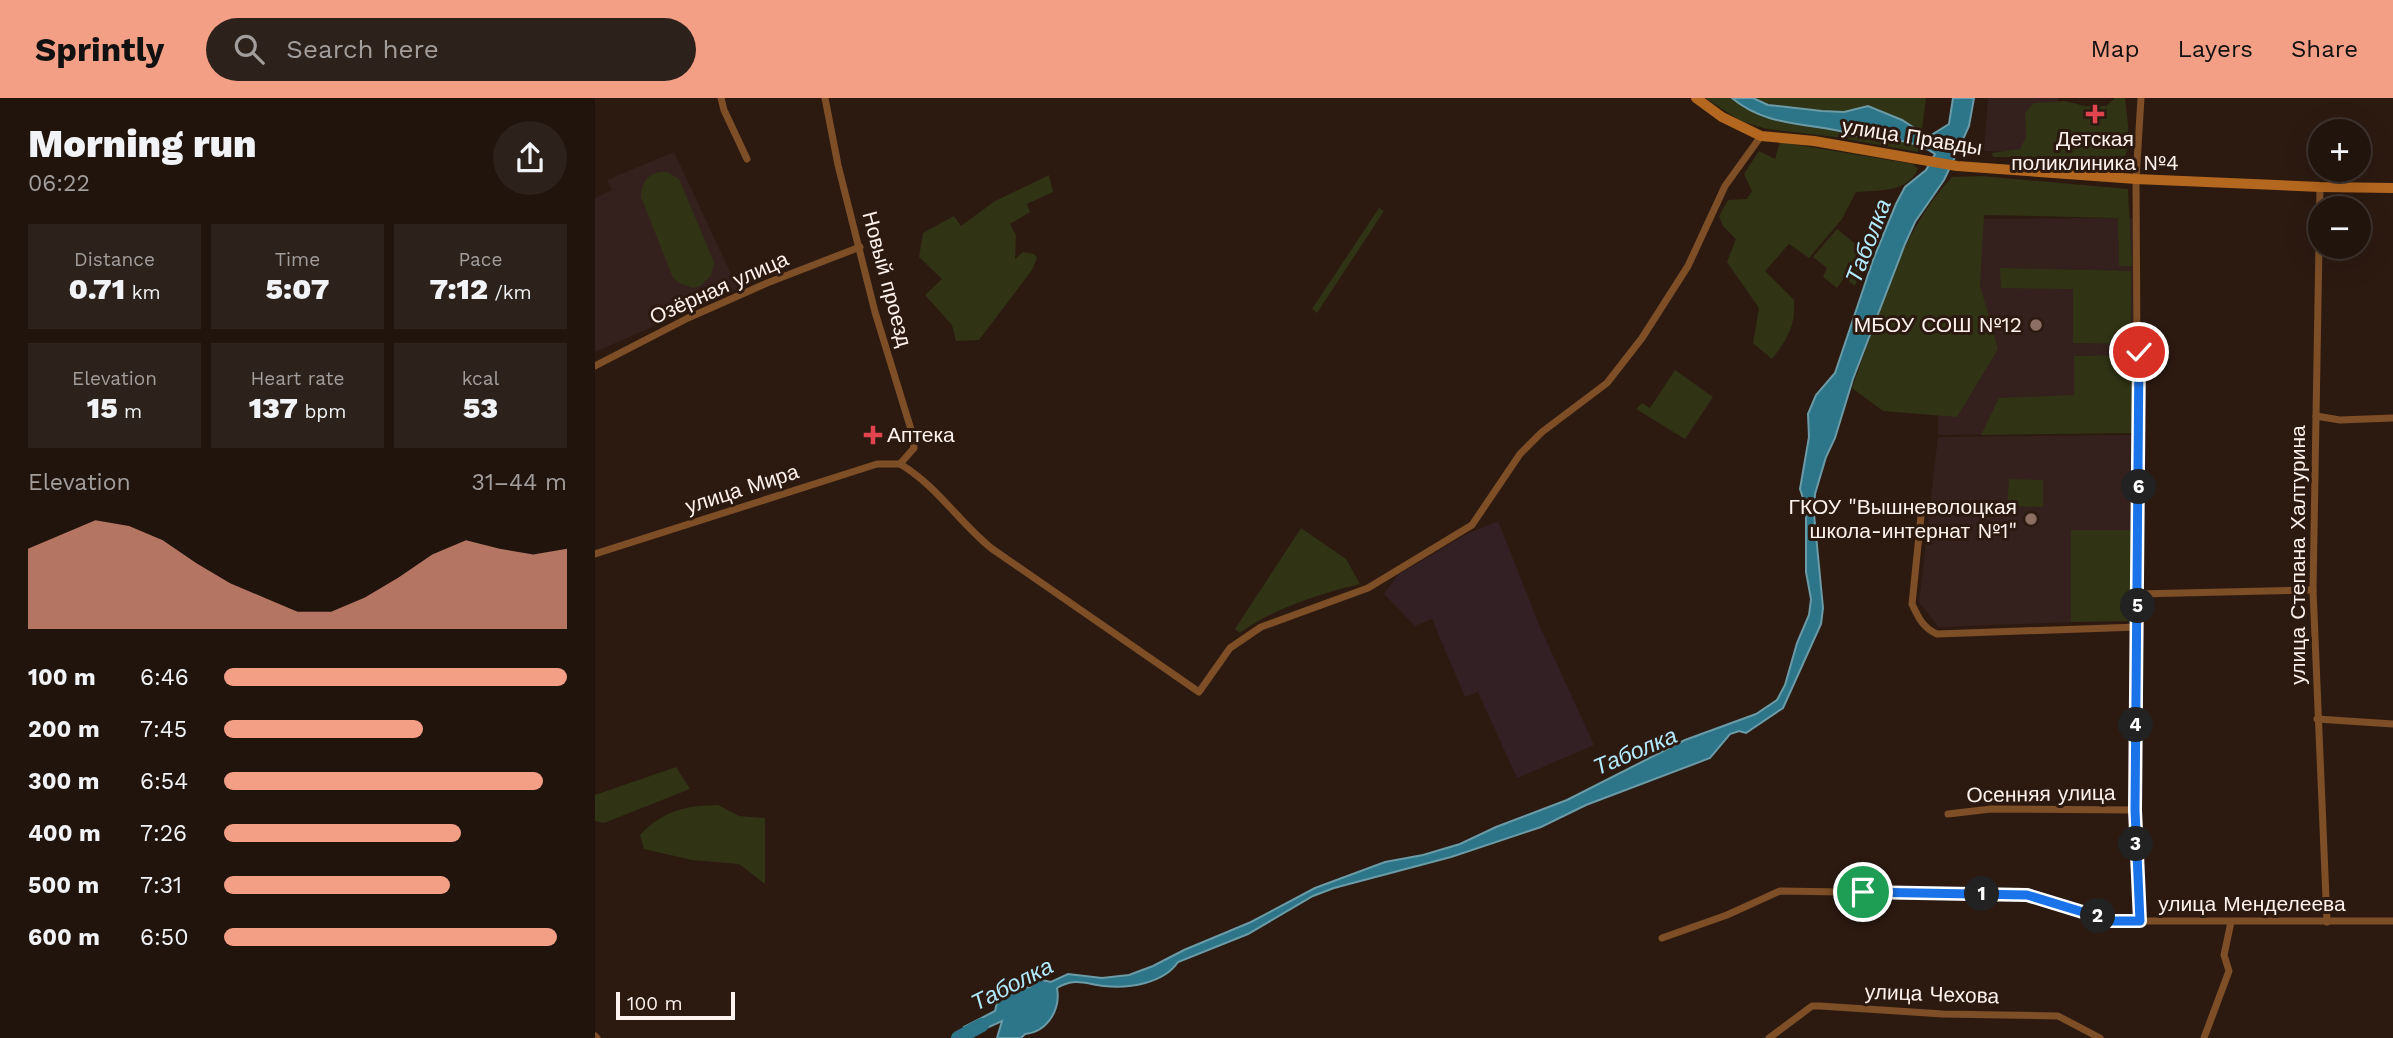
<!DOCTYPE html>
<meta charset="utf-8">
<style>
:root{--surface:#21140d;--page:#2d211b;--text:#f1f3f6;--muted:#a29e9d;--line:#3e332e;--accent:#f39f86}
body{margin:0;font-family:"Work Sans",sans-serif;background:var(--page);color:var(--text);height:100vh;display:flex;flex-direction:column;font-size:26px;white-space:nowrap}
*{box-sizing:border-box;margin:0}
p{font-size:23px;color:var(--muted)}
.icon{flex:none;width:38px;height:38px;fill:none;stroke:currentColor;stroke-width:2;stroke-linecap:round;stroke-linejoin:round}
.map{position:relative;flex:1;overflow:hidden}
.side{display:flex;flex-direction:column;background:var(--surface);width:595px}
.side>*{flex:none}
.controls{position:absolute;left:1713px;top:21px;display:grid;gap:14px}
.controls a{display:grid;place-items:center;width:63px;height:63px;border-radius:50%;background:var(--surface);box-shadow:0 7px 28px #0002,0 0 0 2px var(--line);font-size:35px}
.scale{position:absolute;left:21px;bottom:18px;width:119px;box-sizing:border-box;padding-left:7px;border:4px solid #fdf2ed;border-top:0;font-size:19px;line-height:24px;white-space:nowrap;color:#fdf2ed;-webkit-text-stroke:5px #2c1a11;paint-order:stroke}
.pin{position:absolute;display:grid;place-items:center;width:60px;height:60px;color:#fff;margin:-30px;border:4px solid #fff;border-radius:50%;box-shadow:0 2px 7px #0007}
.km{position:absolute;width:35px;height:35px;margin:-18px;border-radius:50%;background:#222;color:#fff;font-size:19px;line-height:35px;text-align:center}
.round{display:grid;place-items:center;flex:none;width:74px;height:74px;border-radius:37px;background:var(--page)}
.overview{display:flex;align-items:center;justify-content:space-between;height:119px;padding:0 28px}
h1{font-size:38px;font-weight:800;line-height:52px}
.figures{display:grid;grid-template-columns:repeat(3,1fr);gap:10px;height:119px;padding:7px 28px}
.figures div{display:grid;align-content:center;border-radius:0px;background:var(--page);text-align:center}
.figures b{font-size:30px;font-weight:800}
.figures small{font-size:19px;font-weight:400}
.figures p{font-size:19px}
.chart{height:196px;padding:14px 28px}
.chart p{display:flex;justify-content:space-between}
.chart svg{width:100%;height:126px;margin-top:7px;fill:var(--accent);opacity:.7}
ul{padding:0 28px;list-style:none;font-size:23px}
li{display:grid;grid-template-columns:112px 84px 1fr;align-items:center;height:52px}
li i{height:18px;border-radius:9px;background:var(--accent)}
header{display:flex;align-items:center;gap:42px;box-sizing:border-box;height:98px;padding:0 35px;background:var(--accent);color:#111}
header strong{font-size:33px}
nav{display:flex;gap:38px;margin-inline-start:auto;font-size:24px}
.search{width:490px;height:63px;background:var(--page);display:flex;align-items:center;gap:18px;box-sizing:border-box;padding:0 24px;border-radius:38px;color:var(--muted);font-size:26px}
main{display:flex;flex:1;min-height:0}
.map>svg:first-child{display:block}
.commercial{fill:#332025}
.education{fill:#34211e}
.green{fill:#303314}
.water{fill:#2d7689;stroke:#6b9ba7;stroke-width:2}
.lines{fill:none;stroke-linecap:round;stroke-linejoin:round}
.river{stroke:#2d7689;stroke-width:14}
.street{stroke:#7e4e26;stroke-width:7}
.secondary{stroke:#b4671f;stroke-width:10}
.route-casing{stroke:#fff;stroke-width:14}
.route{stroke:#1a73e8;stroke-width:9}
.health-dot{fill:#e0444e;stroke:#2c1a11;stroke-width:2.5}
.education-dot{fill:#8d6e63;stroke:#2c1a11;stroke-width:2.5}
.labels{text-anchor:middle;stroke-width:6;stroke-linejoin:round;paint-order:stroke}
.street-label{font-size:21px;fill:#fdf2ed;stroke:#2c1a11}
.poi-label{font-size:21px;fill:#fdf2ed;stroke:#2c1a11;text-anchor:end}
.water-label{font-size:23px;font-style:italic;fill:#b0eafc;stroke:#2c1a11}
</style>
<header>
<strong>Sprintly</strong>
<div class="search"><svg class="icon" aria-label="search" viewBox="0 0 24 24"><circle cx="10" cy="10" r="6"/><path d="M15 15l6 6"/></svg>Search here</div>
<nav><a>Map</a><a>Layers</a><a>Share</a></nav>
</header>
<main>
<section class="side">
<div class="overview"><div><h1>Morning run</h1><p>06:22</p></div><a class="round"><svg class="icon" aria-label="share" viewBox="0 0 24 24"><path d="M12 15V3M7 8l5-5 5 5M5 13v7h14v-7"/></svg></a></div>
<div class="figures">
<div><p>Distance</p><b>0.71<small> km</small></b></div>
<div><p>Time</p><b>5:07</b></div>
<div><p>Pace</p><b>7:12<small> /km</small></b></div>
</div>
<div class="figures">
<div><p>Elevation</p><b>15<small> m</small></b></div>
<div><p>Heart rate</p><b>137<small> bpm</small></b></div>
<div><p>kcal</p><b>53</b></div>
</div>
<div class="chart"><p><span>Elevation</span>31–44 m</p>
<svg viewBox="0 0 160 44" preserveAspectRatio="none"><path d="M0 44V16L10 11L20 6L30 8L40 13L50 21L60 28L70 33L80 38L90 38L100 33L110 26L120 18L130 13L140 16L150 18L160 16V44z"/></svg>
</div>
<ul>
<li><b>100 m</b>6:46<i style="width:100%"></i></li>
<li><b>200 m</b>7:45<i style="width:58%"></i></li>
<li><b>300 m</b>6:54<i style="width:93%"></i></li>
<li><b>400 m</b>7:26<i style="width:69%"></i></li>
<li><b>500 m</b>7:31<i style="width:66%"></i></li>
<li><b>600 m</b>6:50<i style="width:97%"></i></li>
</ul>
</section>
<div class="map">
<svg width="1798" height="940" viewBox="0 0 1798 940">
<rect width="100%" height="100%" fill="#2c1a11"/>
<polygon class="commercial" points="903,423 945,529 999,647 922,680 883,594 870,599 837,521 820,528 789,496 803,477 872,436"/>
<g class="education">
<polygon points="1393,0 1463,0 1463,55 1389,53"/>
<polygon points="79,54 143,191 0,254 0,100 17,92 12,82"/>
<polygon points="1538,120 1539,334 1343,337 1341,121"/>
<polygon points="1539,337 1537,522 1343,529 1324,504 1343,339"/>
</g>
<g class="green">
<polygon points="1110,0 1331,0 1324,54 1240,39 1172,31 1146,23"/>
<path d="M1520 0H1530C1532 21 1538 46 1527 65L1453 59H1398L1397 55 1425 51 1431 39 1430 15 1439 5 1470 3 1490 8H1511Z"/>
<path d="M1185 44 1318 66 1323 71C1312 95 1284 92 1261 94L1247 121 1214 160 1194 146 1170 173 1199 202C1201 227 1192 242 1177 261L1158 245 1164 210 1132 164 1141 141 1128 128 1124 118 1133 102 1152 101 1157 93 1149 76 1164 53 1180 61Z"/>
<path d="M65 74H72L84 81 119 164 116 178 105 188 98 190 84 185 78 180 46 99C46 85 52 77 65 74Z"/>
<polygon points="454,77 458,94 432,106 435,114 415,126 421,137 420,161 428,154 439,156 442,160 437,172 384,242 361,243 357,227 330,197 347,181 324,159 328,135 359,118 366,128 400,103"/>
<path d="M1387 78 1533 91 1537 168H1524L1523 120 1389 117 1385 187 1403 251 1362 319 1288 313 1257 290C1284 218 1303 136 1357 79Z"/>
<polygon points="784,110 789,113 722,215 717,211"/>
<polygon points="1242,131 1273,156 1260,188 1249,180 1242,190 1228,179 1232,170 1218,159"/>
<polygon points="1405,170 1536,173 1536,246 1478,245 1478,191 1406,190"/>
<polygon points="1538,257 1538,335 1386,337 1404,300 1479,297 1479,258"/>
<polygon points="1080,272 1118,299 1090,341 1041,311 1047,305 1055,310"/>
<polygon points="1414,381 1448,382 1448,409 1412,408"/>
<path d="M706 430 751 461 765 486C725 496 678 510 645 535L640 531Z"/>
<polygon points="1476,432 1539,432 1538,523 1476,524"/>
<polygon points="81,669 95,691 9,725 0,723 0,697"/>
<path d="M123 707 144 718 170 720V786L144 766 97 762 49 751 45 737C69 712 90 708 123 707Z"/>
</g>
<path class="water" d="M1137 0H1158L1173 7 1227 13 1249 14 1273 8 1307 22 1333 39 1354 26 1358 0H1379L1374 28 1361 57 1349 82 1320 124 1310 146 1258 281 1240 340 1231 359 1220 396 1219 416 1228 510 1226 526 1188 610 1151 635 1144 633 1135 636 1115 660 991 707 946 729 856 759 739 790 718 798 653 836 583 864C569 885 534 891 509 888 491 886 480 879 462 890 466 912 452 934 430 936L426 940H402L407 923 374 938 369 929 400 913 406 887 414 883 426 890 435 889 443 881 456 884 473 876 507 880 534 877 558 868 589 852 656 824 720 790 790 764 828 757 865 746 901 729 972 702 1090 642 1161 616 1182 602 1190 587 1202 545 1214 517 1216 501 1211 474V409L1205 391 1214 339 1213 316 1221 297 1240 275 1278 162 1301 106 1310 89 1331 72 1340 56C1321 42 1294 41 1272 39 1263 39 1254 35 1245 33 1206 25 1169 27 1137 0Z"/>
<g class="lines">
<polyline class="river" points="363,940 387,927"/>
<g class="street">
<polyline points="126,0 129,12 152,61"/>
<polyline points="230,0 243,67 280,214 318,338 319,350 305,366"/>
<polyline points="1725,89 1718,492 1732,824"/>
<polyline points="0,268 93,220 172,185 265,149"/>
<polyline points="1721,318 1745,322 1798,320"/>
<path d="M305 366C341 387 364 424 396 450L604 594 635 550 666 529 773 490 877 427 925 356 947 334 1012 285 1047 240 1093 168 1130 88 1166 38"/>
<path d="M1327 408 1317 506C1323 519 1328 530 1342 536L1543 529"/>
<polyline points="0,456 282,366 305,366"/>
<polyline points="1543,496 1718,492"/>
<polyline points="1722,621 1798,626"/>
<polyline points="1353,716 1396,711 1540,712"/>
<polyline points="1544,823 1540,712 1543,425 1541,81 1546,0"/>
<polyline points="1067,840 1132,817 1185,793 1432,797 1517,823 1798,823"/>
<polyline points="0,938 2,940"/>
<polyline points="1174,940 1217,908 1225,908 1348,916 1463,918 1505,940"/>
<polyline points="1609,940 1634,873 1629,857 1636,824"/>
</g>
<polyline class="secondary" points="1101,0 1127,19 1166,38 1219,43 1362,68 1541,81 1725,89 1798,90"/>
</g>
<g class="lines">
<defs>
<polyline id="route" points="1268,794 1432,797 1517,823 1545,823 1540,712 1544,254"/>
</defs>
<use href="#route" class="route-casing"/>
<use href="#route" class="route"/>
</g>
<g class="health-dot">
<path d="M1496.5 5.5h7v7h7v7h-7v7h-7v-7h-7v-7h7z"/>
<path d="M274.5 326.5h7v7h7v7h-7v7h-7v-7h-7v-7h7z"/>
</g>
<g class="education-dot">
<circle cx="1441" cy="227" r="7"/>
<circle cx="1436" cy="421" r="7"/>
</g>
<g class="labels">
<g class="street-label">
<text transform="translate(1317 39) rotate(9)" y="7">улица Правды</text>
<text transform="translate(292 181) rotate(75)" y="7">Новый проезд</text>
<text transform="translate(124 190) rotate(-24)" y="7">Озёрная улица</text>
<text transform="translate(147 391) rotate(-18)" y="7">улица Мира</text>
<text transform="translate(1703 457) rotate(-90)" y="7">улица Степана Халтурина</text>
<text transform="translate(1446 696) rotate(-1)" y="7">Осенняя улица</text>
<text x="1657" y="813">улица Менделеева</text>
<text transform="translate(1337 896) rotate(2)" y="7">улица Чехова</text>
</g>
<g class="poi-label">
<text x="1500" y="48" text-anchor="middle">Детская<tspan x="1500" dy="24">поликлиника №4</tspan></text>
<text x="1427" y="234">МБОУ СОШ №12</text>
<text x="292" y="344" text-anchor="start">Аптека</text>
<text x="1422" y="416">ГКОУ "Вышневолоцкая<tspan x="1422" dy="24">школа-интернат №1"</tspan></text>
</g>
<g class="water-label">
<text transform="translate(1273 143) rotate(-69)" y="8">Таболка</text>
<text transform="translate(1040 653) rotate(-23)" y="8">Таболка</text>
<text transform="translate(417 886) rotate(-27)" y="8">Таболка</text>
</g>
</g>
</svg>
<div class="controls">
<a>+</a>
<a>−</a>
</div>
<div class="scale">100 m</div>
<div class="pin" style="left:1268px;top:794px;background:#1e9e55"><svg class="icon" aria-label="arrive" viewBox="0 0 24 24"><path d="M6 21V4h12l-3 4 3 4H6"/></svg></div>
<div class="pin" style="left:1544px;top:254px;background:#d93025"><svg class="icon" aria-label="check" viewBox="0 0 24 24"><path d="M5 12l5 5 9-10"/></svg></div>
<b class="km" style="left:1387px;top:796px">1</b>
<b class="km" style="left:1503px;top:818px">2</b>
<b class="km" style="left:1541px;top:746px">3</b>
<b class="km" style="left:1541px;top:627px">4</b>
<b class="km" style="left:1543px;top:508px">5</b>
<b class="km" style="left:1544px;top:389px">6</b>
</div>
</main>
